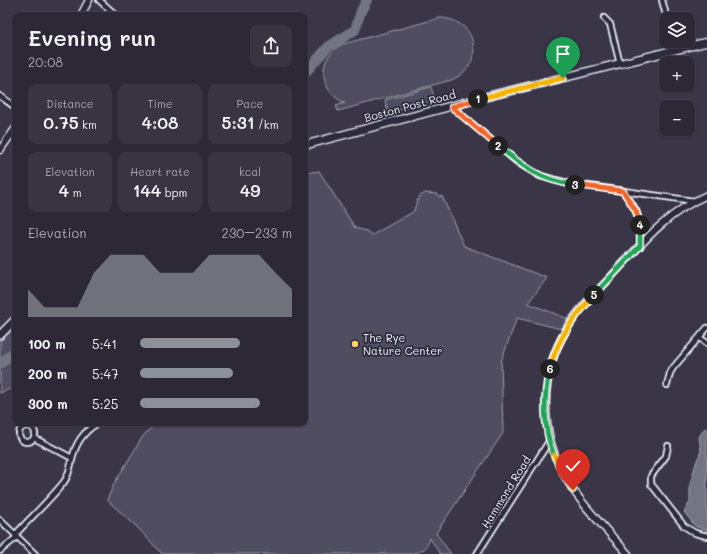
<!DOCTYPE html>
<meta charset="utf-8">
<style>
:root{--surface:#2c2836;--page:#383442;--text:#f1f3f6;--muted:#a6a6ad;--line:#484451;--accent:#8c9099}
body{margin:0;font-family:Mali,sans-serif;background:var(--page);color:var(--text);height:100vh;display:flex;flex-direction:column;font-size:15px;white-space:nowrap}
*{box-sizing:border-box;margin:0}
p{font-size:13px;color:var(--muted)}
.icon{flex:none;width:22px;height:22px;fill:none;stroke:currentColor;stroke-width:2;stroke-linecap:round;stroke-linejoin:round}
.map{position:relative;flex:1;overflow:hidden}
.drawer{position:absolute;left:12px;top:12px;width:296px;height:414px;display:flex;flex-direction:column;background:var(--surface);border-radius:8px;box-shadow:0 1px 3px #0004,0 0 0 1px var(--line)}
.drawer>*{flex:none}
.fabs{position:absolute;left:659px;top:12px;display:grid;gap:8px}
.fabs a{display:grid;place-items:center;width:36px;height:36px;border-radius:8px;background:var(--surface);box-shadow:0 1px 3px #0004,0 0 0 1px var(--line);font-size:20px}
.pin{position:absolute;display:grid;place-items:center;width:34px;height:34px;color:#fff;margin:-41px -17px;border-radius:50% 50% 50% 0;rotate:-45deg;box-shadow:0 0 4px #0007}
.pin .icon{rotate:45deg}
.km{position:absolute;width:20px;height:20px;margin:-10px;border-radius:50%;background:#222;color:#fff;font-size:11px;line-height:20px;text-align:center}
.round{display:grid;place-items:center;flex:none;width:42px;height:42px;border-radius:8px;background:var(--page)}
.head{display:flex;align-items:center;justify-content:space-between;height:68px;padding:0 16px}
h1{font-size:22px;font-weight:600;line-height:30px}
.stats{display:grid;grid-template-columns:repeat(3,1fr);gap:6px;height:68px;padding:4px 16px}
.stats div{display:grid;align-content:center;border-radius:8px;background:var(--page);text-align:center}
.stats b{font-size:17px;font-weight:600}
.stats small{font-size:11px;font-weight:400}
.stats p{font-size:11px}
.chart{height:112px;padding:8px 16px}
.chart p{display:flex;justify-content:space-between}
.chart svg{width:100%;height:72px;margin-top:4px;fill:var(--accent);opacity:.7}
ul{padding:0 16px;list-style:none;font-size:13px}
li{display:grid;grid-template-columns:64px 48px 1fr;align-items:center;height:30px}
li i{height:10px;border-radius:5px;background:var(--accent)}
.map>svg:first-child{display:block}
.green{fill:#504e5f;stroke:#9ca0ac}
.water{fill:#737482;stroke:#a2a6b1}
.lines{fill:none;stroke-linecap:round;stroke-linejoin:round}
.river{stroke:#737482;stroke-width:10}
.minor-casing{stroke:#e8f1f8;stroke-width:8}
.tertiary-casing{stroke:#e8f1f8;stroke-width:9}
.primary-casing{stroke:#e8f1f8;stroke-width:10}
.minor{stroke:#2f2a3d;stroke-width:4.5}
.tertiary{stroke:#2f2a3d;stroke-width:6}
.primary{stroke:#2f2a3d;stroke-width:7}
.split-1-casing{stroke:#fff;stroke-width:8}
.split-2-casing{stroke:#fff;stroke-width:8}
.split-3-casing{stroke:#fff;stroke-width:8}
.split-4-casing{stroke:#fff;stroke-width:8}
.split-5-casing{stroke:#fff;stroke-width:8}
.split-6-casing{stroke:#fff;stroke-width:8}
.split-7-casing{stroke:#fff;stroke-width:8}
.split-8-casing{stroke:#fff;stroke-width:8}
.split-1{stroke:#f5b400;stroke-width:5}
.split-2{stroke:#f0652b;stroke-width:5}
.split-3{stroke:#22a559;stroke-width:5}
.split-4{stroke:#f0652b;stroke-width:5}
.split-5{stroke:#22a559;stroke-width:5}
.split-6{stroke:#f5b400;stroke-width:5}
.split-7{stroke:#22a559;stroke-width:5}
.split-8{stroke:#f5b400;stroke-width:5}
.poi-dot{fill:#ffd166;stroke:#2f2a3d;stroke-width:1.5}
.labels{text-anchor:middle;stroke-width:3.5;stroke-linejoin:round;paint-order:stroke}
.street-label{font-size:11px;fill:#e8f1f8;stroke:#2f2a3d}
.poi-label{font-size:11px;fill:#e8f1f8;stroke:#2f2a3d;text-anchor:start}
</style>
<div class="map">
<svg width="707" height="554" viewBox="0 0 707 554">
<rect width="100%" height="100%" fill="#3a3648"/>
<filter id="ink" filterUnits="userSpaceOnUse"><feTurbulence type="fractalNoise" baseFrequency=".025" numOctaves="2"/><feDisplacementMap in="SourceGraphic" scale="8" xChannelSelector="R" yChannelSelector="G"/><feConvolveMatrix kernelMatrix="1 2 1 2 8 2 1 2 1" color-interpolation-filters="sRGB"/></filter>
<g filter="url(#ink)">
<g class="green">
<path d="M440 18C478 19 487 66 451 80L338 111 336 106 345 103C318 91 316 57 343 44Z"/>
<polygon points="431,87 435,100 388,113 385,100"/>
<path d="M319 171 355 228 366 231 372 235 413 212 419 197 425 193 437 194 439 197 442 196 464 246 547 278 528 303 568 319 561 329 517 318 501 361 503 433 436 533 451 554H440L430 538C426 551 422 551 409 554H162L137 527 107 500 114 484 143 436 156 423H305V173Z"/>
<polygon points="15,327 15,387 0,393 0,341"/>
</g>
<polygon class="water" points="707,428 707,531 695,526 684,512 690,502 690,484 696,463 701,451 699,437 704,429"/>
<g class="lines">
<g class="river">
<polyline points="305,73 328,47 355,30 361,11 367,0"/>
<polyline points="0,364 15,351"/>
</g>
<defs>
<g id="minor">
<polyline points="99,0 116,15"/>
<polyline points="662,0 667,19"/>
<polyline points="604,18 610,24 620,64"/>
<polyline points="672,41 674,50"/>
<polyline points="0,96 15,107"/>
<polyline points="452,107 516,161 540,176 568,183 694,201"/>
<path d="M623 191C639 210 641 222 640 246"/>
<polyline points="700,338 707,343"/>
<polyline points="667,385 670,373 673,368 707,328"/>
<circle cx="27" cy="434" r="8"/>
<polyline points="34,438 72,458"/>
<polyline points="668,446 666,456 651,476 651,484 684,526 695,533 707,536"/>
<polyline points="0,520 35,554"/>
<path d="M15 535C31 517 49 501 64 482 69 475 70 468 72 460 75 444 84 431 98 423"/>
<polyline points="0,551 17,537"/>
<polyline points="477,554 550,440"/>
</g>
<g id="tertiary">
<polyline points="81,15 89,0"/>
<polyline points="0,150 15,129"/>
<path d="M628 554C608 531 584 508 568 482 539 435 538 374 568 327 579 308 596 293 611 277 641 244 666 213 707 195"/>
</g>
<g id="primary">
<polyline points="305,145 485,97 707,42"/>
<polyline points="0,335 15,320"/>
</g>
</defs>
<use href="#minor" class="minor-casing"/>
<use href="#tertiary" class="tertiary-casing"/>
<use href="#primary" class="primary-casing"/>
<use href="#minor" class="minor"/>
<use href="#tertiary" class="tertiary"/>
<use href="#primary" class="primary"/>
</g>
</g>
<g class="lines" filter="url(#ink)">
<defs>
<polyline id="split-1" points="478,99 563,78"/>
<polyline id="split-2" points="478,99 452,107 498,146"/>
<path id="split-3" d="M498 146C525 168 540 180 575 185"/>
<polyline id="split-4" points="575,185 623,191 636,211 640,225"/>
<polyline id="split-5" points="594,295 640,246 640,225"/>
<path id="split-6" d="M550 369C557 339 574 317 594 295"/>
<path id="split-7" d="M550 369C543 396 543 429 554 455"/>
<polyline id="split-8" points="554,455 573,490"/>
</defs>
<use href="#split-1" class="split-1-casing"/>
<use href="#split-2" class="split-2-casing"/>
<use href="#split-3" class="split-3-casing"/>
<use href="#split-4" class="split-4-casing"/>
<use href="#split-5" class="split-5-casing"/>
<use href="#split-6" class="split-6-casing"/>
<use href="#split-7" class="split-7-casing"/>
<use href="#split-8" class="split-8-casing"/>
<use href="#split-1" class="split-1"/>
<use href="#split-2" class="split-2"/>
<use href="#split-3" class="split-3"/>
<use href="#split-4" class="split-4"/>
<use href="#split-5" class="split-5"/>
<use href="#split-6" class="split-6"/>
<use href="#split-7" class="split-7"/>
<use href="#split-8" class="split-8"/>
</g>
<circle class="poi-dot" cx="355" cy="344" r="4"/>
<g class="labels">
<g class="street-label">
<text transform="translate(410 106) rotate(-15)" y="4">Boston Post Road</text>
<text transform="translate(506 492) rotate(-58)" y="4">Hammond Road</text>
</g>
<g class="poi-label">
<text x="363" y="342">The Rye<tspan x="363" dy="13">Nature Center</tspan></text>
</g>
</g>
</svg>
<div class="fabs">
<a><svg class="icon" aria-label="layers" viewBox="0 0 24 24"><path d="M12 4l9 5-9 5-9-5zM3 14l9 5 9-5"/></svg></a>
<a>+</a>
<a>−</a>
</div>
<div class="pin" style="left:563px;top:78px;background:#1e9e55"><svg class="icon" aria-label="arrive" viewBox="0 0 24 24"><path d="M6 21V4h12l-3 4 3 4H6"/></svg></div>
<div class="pin" style="left:573px;top:490px;background:#d93025"><svg class="icon" aria-label="check" viewBox="0 0 24 24"><path d="M5 12l5 5 9-10"/></svg></div>
<b class="km" style="left:478px;top:99px">1</b>
<b class="km" style="left:498px;top:146px">2</b>
<b class="km" style="left:575px;top:185px">3</b>
<b class="km" style="left:640px;top:225px">4</b>
<b class="km" style="left:594px;top:295px">5</b>
<b class="km" style="left:550px;top:369px">6</b>
<section class="drawer">
<div class="head"><div><h1>Evening run</h1><p>20:08</p></div><a class="round"><svg class="icon" aria-label="share" viewBox="0 0 24 24"><path d="M12 15V3M7 8l5-5 5 5M5 13v7h14v-7"/></svg></a></div>
<div class="stats">
<div><p>Distance</p><b>0.75<small> km</small></b></div>
<div><p>Time</p><b>4:08</b></div>
<div><p>Pace</p><b>5:31<small> /km</small></b></div>
</div>
<div class="stats">
<div><p>Elevation</p><b>4<small> m</small></b></div>
<div><p>Heart rate</p><b>144<small> bpm</small></b></div>
<div><p>kcal</p><b>49</b></div>
</div>
<div class="chart"><p><span>Elevation</span>230–233 m</p>
<svg viewBox="0 0 160 44" preserveAspectRatio="none"><path d="M0 44V27L10 38L20 38L30 38L40 17L50 6L60 6L70 6L80 17L90 17L100 17L110 6L120 6L130 6L140 6L150 17L160 27V44z"/></svg>
</div>
<ul>
<li><b>100 m</b>5:41<i style="width:66%"></i></li>
<li><b>200 m</b>5:47<i style="width:61%"></i></li>
<li><b>300 m</b>5:25<i style="width:79%"></i></li>
</ul>
</section>
</div>
